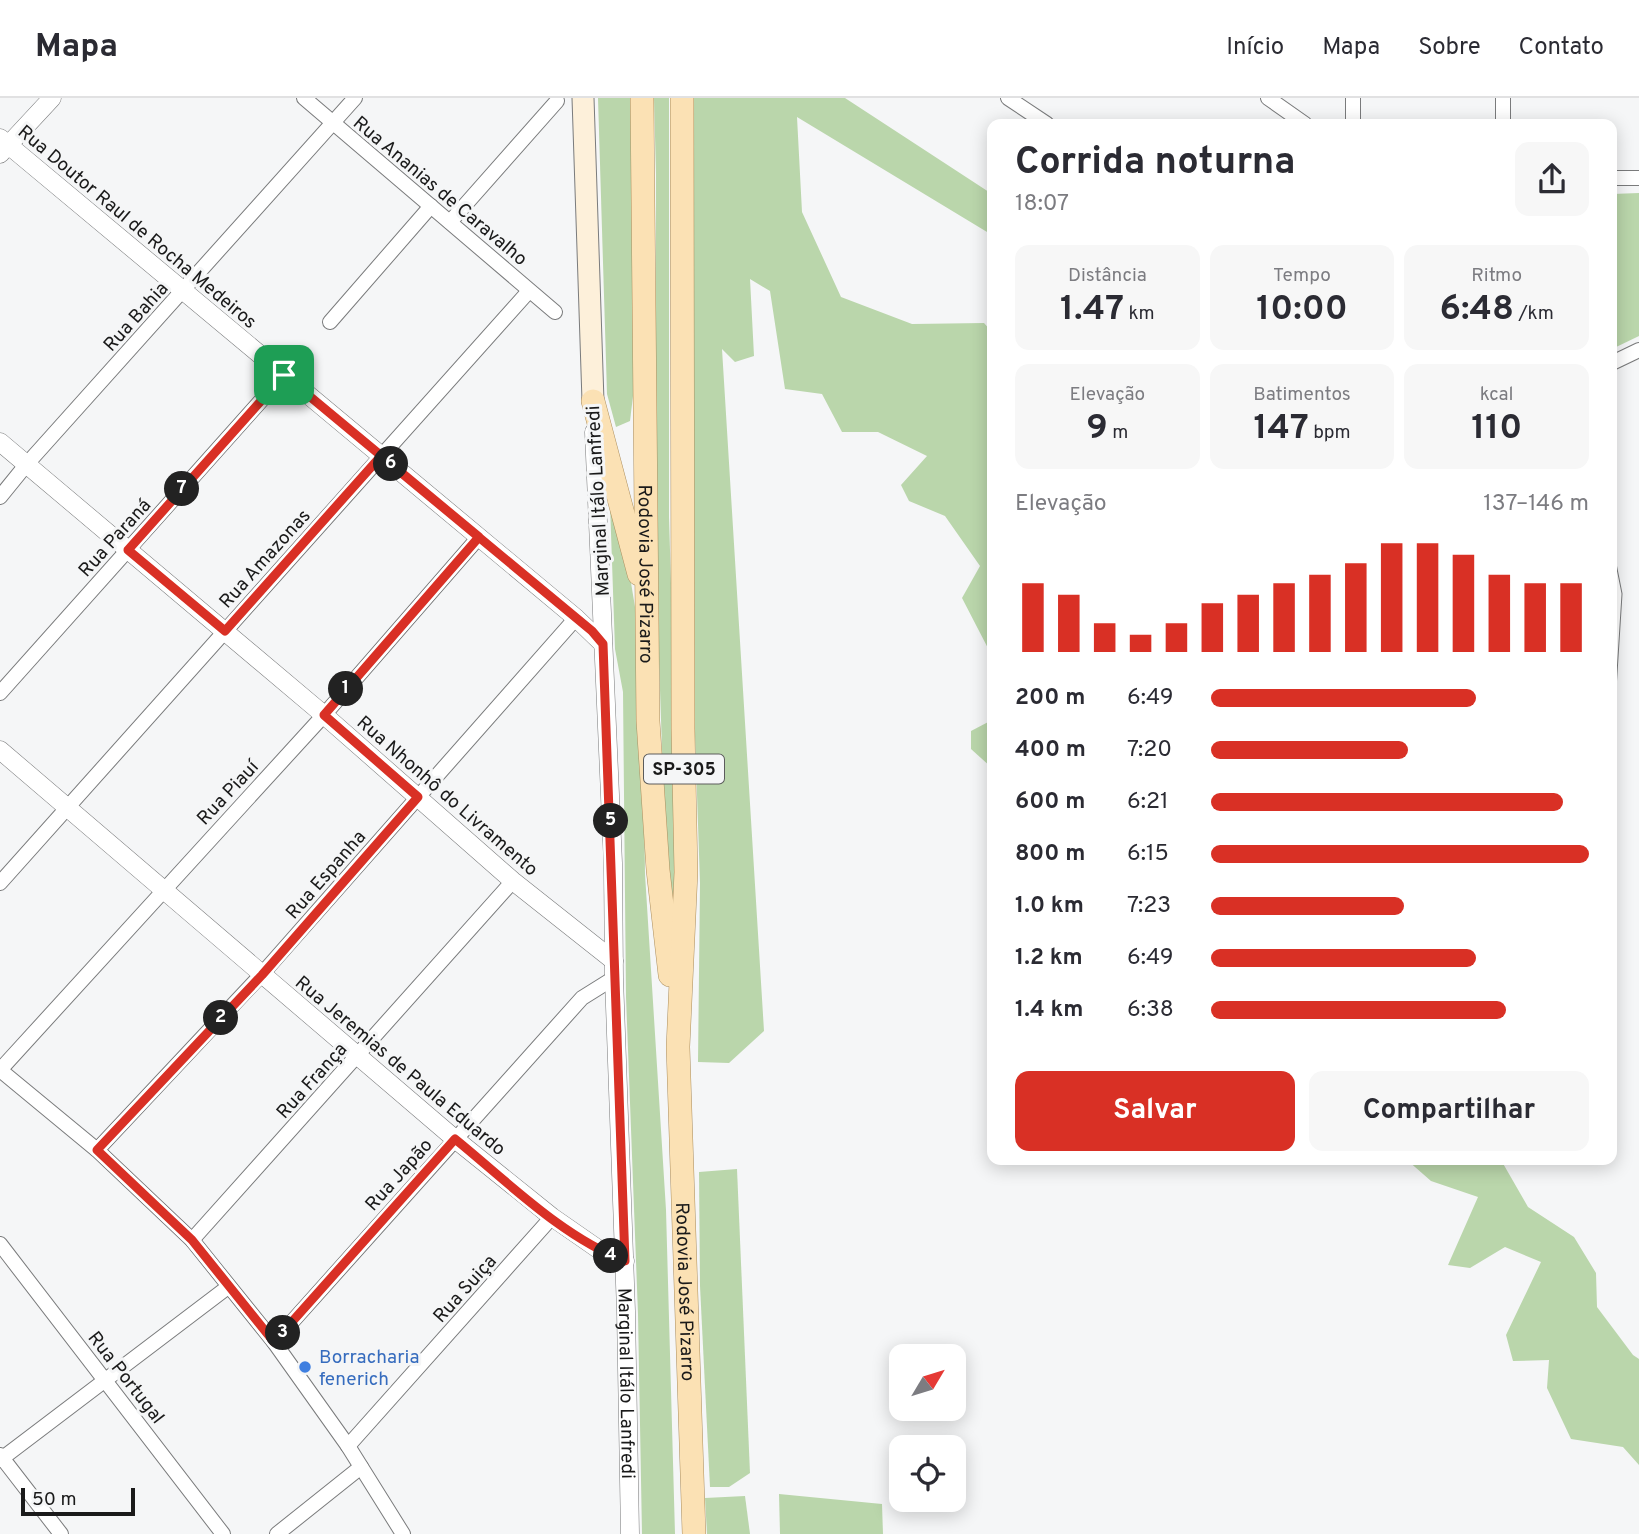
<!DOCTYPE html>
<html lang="pt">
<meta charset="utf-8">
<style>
:root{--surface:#fff;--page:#f7f7f7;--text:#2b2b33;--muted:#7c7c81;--line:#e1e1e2;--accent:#d93025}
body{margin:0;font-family:Overpass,sans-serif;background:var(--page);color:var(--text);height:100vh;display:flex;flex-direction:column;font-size:26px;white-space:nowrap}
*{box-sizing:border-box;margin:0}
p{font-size:23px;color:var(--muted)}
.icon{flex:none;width:38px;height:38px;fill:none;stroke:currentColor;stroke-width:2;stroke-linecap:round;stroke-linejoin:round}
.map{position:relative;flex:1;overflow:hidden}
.details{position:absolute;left:987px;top:21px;width:630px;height:1046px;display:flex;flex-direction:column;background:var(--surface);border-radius:14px;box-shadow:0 4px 18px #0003}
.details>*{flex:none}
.needle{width:46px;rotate:52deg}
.tools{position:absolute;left:889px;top:1246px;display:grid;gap:14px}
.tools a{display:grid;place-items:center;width:77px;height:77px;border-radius:14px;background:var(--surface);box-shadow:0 4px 18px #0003;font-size:35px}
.scale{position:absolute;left:21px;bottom:18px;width:114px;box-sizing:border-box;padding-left:7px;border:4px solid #1a1a1a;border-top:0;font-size:19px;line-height:24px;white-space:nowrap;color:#1a1a1a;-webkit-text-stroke:5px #f5f6f7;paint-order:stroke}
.pin{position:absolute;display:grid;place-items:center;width:60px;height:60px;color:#fff;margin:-30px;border-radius:14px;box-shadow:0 4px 10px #0006}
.km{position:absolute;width:35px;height:35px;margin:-18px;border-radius:50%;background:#222;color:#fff;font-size:19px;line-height:35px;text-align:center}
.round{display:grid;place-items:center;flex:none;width:74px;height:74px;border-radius:14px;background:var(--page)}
.head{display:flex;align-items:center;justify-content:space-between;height:119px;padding:0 28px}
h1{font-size:38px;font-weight:700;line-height:52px}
.figures{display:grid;grid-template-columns:repeat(3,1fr);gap:10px;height:119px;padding:7px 28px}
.figures div{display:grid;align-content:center;border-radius:14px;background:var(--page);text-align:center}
.figures b{font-size:35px;font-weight:700}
.figures small{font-size:19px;font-weight:400}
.figures p{font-size:19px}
.chart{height:196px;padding:14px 28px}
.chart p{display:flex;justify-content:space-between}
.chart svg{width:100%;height:126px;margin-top:7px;stroke:var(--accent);stroke-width:6}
.cta{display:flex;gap:14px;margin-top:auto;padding:14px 28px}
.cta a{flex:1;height:80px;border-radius:14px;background:var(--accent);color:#fff;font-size:28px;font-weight:700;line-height:80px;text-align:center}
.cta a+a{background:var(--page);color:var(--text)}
ul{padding:0 28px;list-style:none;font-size:23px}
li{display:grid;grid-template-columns:112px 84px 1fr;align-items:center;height:52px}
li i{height:18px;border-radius:9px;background:var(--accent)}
header{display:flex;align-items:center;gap:42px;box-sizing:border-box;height:98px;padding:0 35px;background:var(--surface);border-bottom:2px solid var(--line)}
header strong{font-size:33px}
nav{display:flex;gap:38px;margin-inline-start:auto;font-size:24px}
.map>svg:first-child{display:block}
.green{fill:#bad6ab}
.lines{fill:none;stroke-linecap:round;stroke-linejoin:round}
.service-casing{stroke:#7a7b7c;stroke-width:9}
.minor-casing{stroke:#7a7b7c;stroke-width:16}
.tertiary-casing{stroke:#7a7b7c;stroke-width:19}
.secondary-casing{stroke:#7a7b7c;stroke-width:23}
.primary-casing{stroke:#ab8e5e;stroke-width:24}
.service{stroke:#fff;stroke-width:7}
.minor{stroke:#fff;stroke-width:14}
.tertiary{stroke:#fff;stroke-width:18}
.secondary{stroke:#fdf0da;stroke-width:21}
.primary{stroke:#fbe1b4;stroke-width:23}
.route-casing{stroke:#fff;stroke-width:14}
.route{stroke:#d93025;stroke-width:9}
.shop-dot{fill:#3f7fe0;stroke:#f5f6f7;stroke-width:2.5}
.labels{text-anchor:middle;stroke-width:6;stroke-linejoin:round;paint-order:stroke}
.shield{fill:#f5f6f7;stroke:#5c5c5c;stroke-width:2}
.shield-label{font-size:18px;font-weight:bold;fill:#1a1a1a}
.street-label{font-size:19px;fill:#1a1a1a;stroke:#f5f6f7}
.shop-label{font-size:19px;fill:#366cbe;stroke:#f5f6f7;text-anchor:start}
</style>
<header>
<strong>Mapa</strong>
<nav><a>Início</a><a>Mapa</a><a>Sobre</a><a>Contato</a></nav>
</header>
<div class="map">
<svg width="1639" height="1436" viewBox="0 0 1639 1436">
<rect width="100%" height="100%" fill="#f5f6f7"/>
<g class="green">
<polygon points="598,0 631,0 634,165 633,298 630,323 616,329 607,296"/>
<polygon points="654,0 669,0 669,419 678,719 674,833 666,769 655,444 656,76"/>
<polygon points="694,0 845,0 992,96 992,137 797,19 802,114 841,199 912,226 984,225 992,234 992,558 962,500 980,468 945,418 909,403 901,387 927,358 878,334 842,334 822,296 785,291 770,193 750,181 754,258 735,264 722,251 764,933 729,965 698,964 700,785 692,549 689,30"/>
<polygon points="1639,95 1639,238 1612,251 1612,96"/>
<polygon points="609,377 621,424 635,509 638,626 644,701 645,776 666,1112 675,1436 642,1436 638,1216 626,899 623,594 615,551"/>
<polygon points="992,622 992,670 971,651 971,633"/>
<polygon points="1407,1062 1501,1062 1528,1109 1574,1139 1596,1175 1597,1209 1633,1257 1639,1261 1639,1367 1623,1349 1571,1341 1547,1290 1549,1262 1513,1263 1506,1237 1541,1164 1505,1149 1470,1170 1448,1167 1478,1099 1431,1083"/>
<polygon points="737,1071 750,1375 729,1389 710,1389 700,1188 699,1074"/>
<polygon points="779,1396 882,1406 883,1436 780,1436"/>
<polygon points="745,1398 750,1436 707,1436 705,1400"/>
</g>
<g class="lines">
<defs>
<polyline id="service" points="1612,466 1618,496 1612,591"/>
<g id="minor">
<polyline points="304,0 555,214"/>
<polyline points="1008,0 1047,26"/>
<polyline points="1268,0 1305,26"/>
<polyline points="1503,0 1503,26"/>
<polyline points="1353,26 1353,0"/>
<polyline points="1612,80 1639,80"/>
<polyline points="450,124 557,3"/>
<polyline points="330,224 431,108"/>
<polyline points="1612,265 1639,252"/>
<polyline points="0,399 26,367 355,0"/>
<polyline points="0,595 284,277"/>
<polyline points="0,785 529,193"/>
<polyline points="0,972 324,617 479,439"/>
<polyline points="0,972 97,1052 192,1142 274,1244 348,1348 403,1436"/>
<polyline points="97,1052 262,876 576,520"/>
<polyline points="192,1142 513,783"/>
<polyline points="0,1146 223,1436"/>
<polyline points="274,1244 582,900 614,880"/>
<polyline points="348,1348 552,1119"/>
<polyline points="0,1357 61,1436"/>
<polyline points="0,1362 228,1189"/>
<polyline points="277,1436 361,1369"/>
</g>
<g id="tertiary">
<polyline points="0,40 576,520 603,546"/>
<polyline points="0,56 52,0"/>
<path id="s1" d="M594 334 613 765 614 880 626 1213 630 1436"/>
<polyline points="0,344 324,617 513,783 614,863"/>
<polyline points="0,652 455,1041 552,1119 601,1153 625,1163"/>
</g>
<polyline id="secondary" points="583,0 593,303"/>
<g id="primary">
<path id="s2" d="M642 0 648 623 658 772 670 877"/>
<path id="s3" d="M682 0 683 631 686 774 678 949 694 1436"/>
<polyline points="593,303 639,476"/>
</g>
</defs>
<use href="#service" class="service-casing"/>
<use href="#minor" class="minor-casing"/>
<use href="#tertiary" class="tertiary-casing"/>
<use href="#secondary" class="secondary-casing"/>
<use href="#primary" class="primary-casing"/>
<use href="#service" class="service"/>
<use href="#minor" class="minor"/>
<use href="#tertiary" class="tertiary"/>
<use href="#secondary" class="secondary"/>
<use href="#primary" class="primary"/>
</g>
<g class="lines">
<defs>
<path id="route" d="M284 277 479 439 324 617 418 699 262 877 97 1052 192 1142 274 1244 455 1041C508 1084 561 1138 625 1163L603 546 592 533 381 358 225 533 128 452 284 277"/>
</defs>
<use href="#route" class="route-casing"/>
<use href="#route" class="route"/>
</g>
<circle class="shop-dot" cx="305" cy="1269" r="7"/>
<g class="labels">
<rect class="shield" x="644" y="656.5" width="80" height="29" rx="5"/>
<g class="shield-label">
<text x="684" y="677">SP-305</text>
</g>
<g class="street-label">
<text transform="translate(441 92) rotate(40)" y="7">Rua Ananias de Caravalho</text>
<text transform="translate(138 128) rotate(40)" y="7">Rua Doutor Raul de Rocha Medeiros</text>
<text transform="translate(135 218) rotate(-48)" y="7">Rua Bahia</text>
<text transform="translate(597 403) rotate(-93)" y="7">Marginal Itálo Lanfredi</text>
<text transform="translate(114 439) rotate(-48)" y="7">Rua Paraná</text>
<text transform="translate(264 460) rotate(-48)" y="7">Rua Amazonas</text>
<text dy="7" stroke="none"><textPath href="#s2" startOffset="476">Rodovia José Pizarro</textPath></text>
<text transform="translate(227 694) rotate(-47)" y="7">Rua Piauí</text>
<text transform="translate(448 697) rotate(41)" y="7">Rua Nhonhô do Livramento</text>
<text transform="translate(325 776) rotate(-49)" y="7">Rua Espanha</text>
<text transform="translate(401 967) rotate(40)" y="7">Rua Jeremias de Paula Eduardo</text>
<text transform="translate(311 982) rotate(-48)" y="7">Rua França</text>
<text transform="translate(398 1076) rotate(-48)" y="7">Rua Japão</text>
<text transform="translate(464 1190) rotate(-48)" y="7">Rua Suiça</text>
<text dy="7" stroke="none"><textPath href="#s3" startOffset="1194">Rodovia José Pizarro</textPath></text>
<text transform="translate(127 1279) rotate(52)" y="7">Rua Portugal</text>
<text dy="7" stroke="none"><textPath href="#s1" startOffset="952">Marginal Itálo Lanfredi</textPath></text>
</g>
<g class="shop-label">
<text x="319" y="1265">Borracharia<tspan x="319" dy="22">fenerich</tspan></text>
</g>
</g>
</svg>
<div class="tools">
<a><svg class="needle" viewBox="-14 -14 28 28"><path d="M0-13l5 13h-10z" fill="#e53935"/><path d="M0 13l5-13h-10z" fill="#7c7c81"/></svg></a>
<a><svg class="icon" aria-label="locate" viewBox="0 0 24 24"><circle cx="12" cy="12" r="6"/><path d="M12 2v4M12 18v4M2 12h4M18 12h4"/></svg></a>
</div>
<div class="scale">50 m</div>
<div class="pin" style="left:284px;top:277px;background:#1e9e55"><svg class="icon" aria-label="arrive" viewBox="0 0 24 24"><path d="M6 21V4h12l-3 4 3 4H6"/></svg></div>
<b class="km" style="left:346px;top:591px">1</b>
<b class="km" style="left:221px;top:920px">2</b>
<b class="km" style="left:283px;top:1235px">3</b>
<b class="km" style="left:611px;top:1158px">4</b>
<b class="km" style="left:611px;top:723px">5</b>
<b class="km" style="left:391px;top:366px">6</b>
<b class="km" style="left:182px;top:391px">7</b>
<section class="details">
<div class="head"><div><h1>Corrida noturna</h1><p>18:07</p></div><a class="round"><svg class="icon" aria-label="share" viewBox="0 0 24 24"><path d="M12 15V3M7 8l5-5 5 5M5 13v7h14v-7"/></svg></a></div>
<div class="figures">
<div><p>Distância</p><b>1.47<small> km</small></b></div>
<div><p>Tempo</p><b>10:00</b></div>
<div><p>Ritmo</p><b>6:48<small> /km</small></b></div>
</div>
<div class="figures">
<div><p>Elevação</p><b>9<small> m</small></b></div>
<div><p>Batimentos</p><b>147<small> bpm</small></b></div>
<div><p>kcal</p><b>110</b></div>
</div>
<div class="chart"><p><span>Elevação</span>137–146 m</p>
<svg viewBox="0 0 160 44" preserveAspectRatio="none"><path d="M5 44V20M15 44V24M25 44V34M35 44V38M45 44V34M55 44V27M65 44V24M75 44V20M85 44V17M95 44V13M105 44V6M115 44V6M125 44V10M135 44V17M145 44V20M155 44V20"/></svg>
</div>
<ul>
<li><b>200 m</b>6:49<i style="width:70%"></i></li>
<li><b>400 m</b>7:20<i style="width:52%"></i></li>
<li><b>600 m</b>6:21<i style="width:93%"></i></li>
<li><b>800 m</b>6:15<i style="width:100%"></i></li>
<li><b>1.0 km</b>7:23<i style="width:51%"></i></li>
<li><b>1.2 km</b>6:49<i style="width:70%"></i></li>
<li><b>1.4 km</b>6:38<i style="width:78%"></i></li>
</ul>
<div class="cta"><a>Salvar</a><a>Compartilhar</a></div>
</section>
</div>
